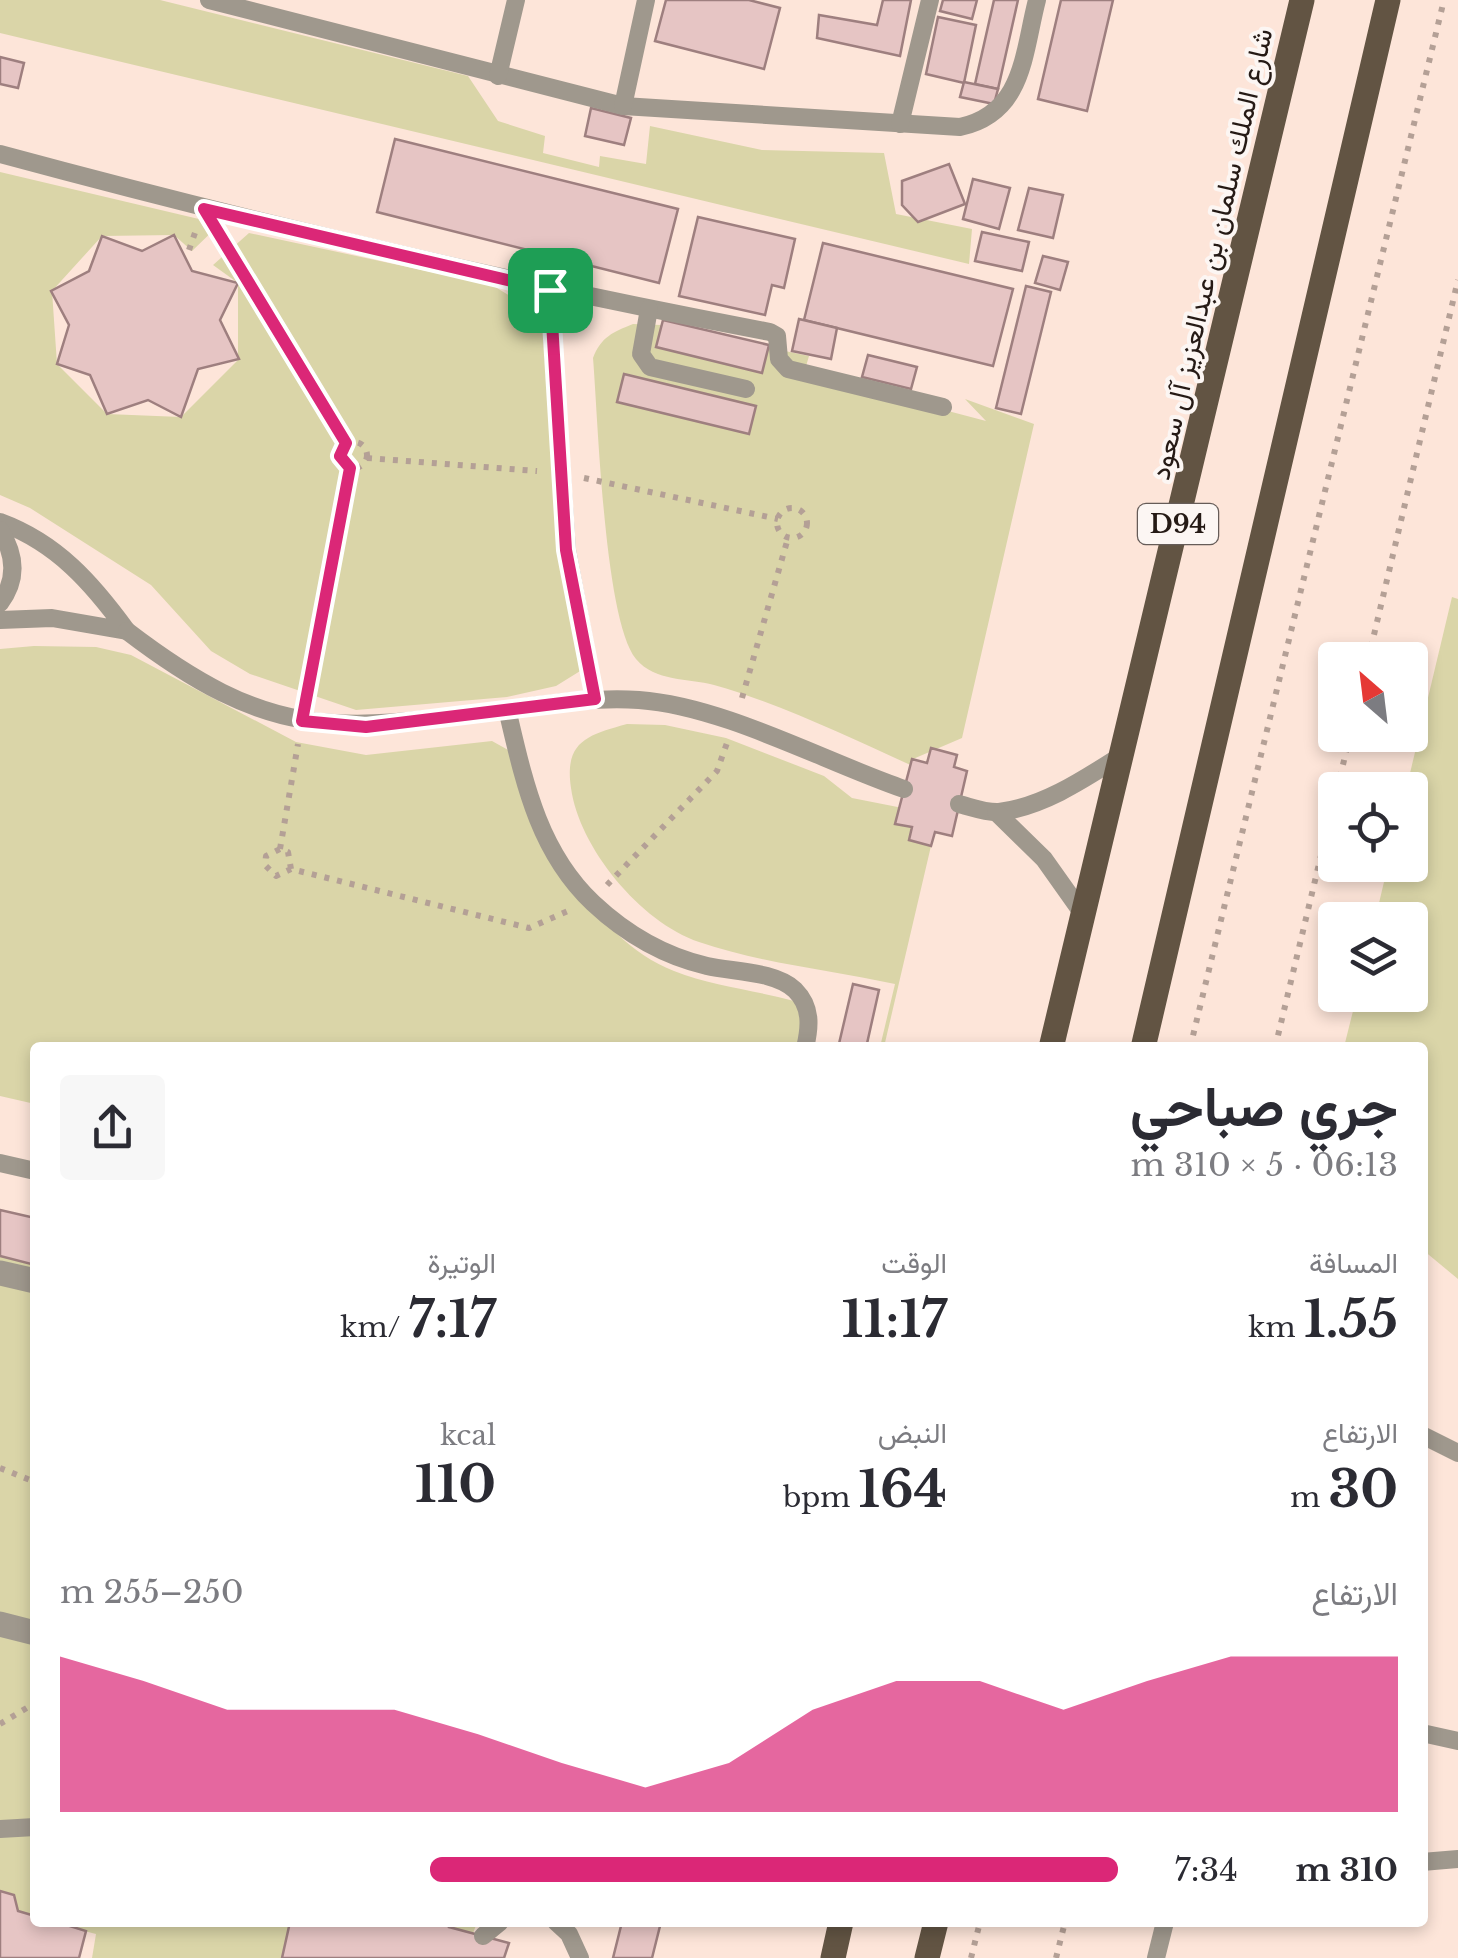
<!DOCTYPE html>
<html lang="ar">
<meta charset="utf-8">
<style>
:root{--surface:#fff;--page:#f7f7f7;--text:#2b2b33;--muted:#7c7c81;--accent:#db2777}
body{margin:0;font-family:"Libre Baskerville",Vazirmatn,serif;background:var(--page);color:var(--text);direction:rtl;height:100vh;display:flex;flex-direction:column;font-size:38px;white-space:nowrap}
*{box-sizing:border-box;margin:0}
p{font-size:32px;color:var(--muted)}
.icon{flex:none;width:55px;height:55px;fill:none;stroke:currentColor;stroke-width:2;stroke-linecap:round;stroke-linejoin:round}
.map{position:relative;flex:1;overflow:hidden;direction:ltr}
.panel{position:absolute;left:30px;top:1042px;width:1398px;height:885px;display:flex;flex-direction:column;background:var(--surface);border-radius:10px;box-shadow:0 5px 15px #0003;direction:rtl}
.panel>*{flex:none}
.needle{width:65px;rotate:332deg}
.controls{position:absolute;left:1318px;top:642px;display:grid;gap:20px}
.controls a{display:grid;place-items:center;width:110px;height:110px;border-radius:10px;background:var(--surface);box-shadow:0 5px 15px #0003;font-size:50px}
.pin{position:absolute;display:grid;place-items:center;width:85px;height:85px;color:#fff;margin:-42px;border-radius:20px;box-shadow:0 5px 15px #0006}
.round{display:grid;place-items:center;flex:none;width:105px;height:105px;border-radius:10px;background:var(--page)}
.head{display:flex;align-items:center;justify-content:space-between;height:170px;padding:0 30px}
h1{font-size:55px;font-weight:700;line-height:75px}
.stats{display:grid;grid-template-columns:repeat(3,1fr);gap:15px;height:170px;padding:10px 30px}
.stats div{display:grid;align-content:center}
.stats b{font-size:50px;font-weight:700}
.stats small{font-size:28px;font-weight:400}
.stats p{font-size:28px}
.chart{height:280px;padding:20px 30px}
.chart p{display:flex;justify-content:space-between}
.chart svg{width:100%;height:180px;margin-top:10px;fill:var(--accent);opacity:.7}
ul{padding:0 30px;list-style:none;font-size:32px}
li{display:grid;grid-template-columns:160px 120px 1fr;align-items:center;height:75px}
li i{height:25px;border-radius:12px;background:var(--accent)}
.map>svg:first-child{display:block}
.green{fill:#dad5a8}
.building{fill:#e6c5c4;stroke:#9e7f7f;stroke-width:2.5}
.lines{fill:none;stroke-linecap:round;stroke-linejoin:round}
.path{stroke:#b4a096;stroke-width:6;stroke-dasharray:5 8;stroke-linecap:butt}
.service{stroke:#9f988d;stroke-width:18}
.minor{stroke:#9f988d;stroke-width:25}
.primary{stroke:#625443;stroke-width:25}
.route-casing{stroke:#fff;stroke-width:20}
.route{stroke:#db2777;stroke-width:12}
.labels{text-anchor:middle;stroke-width:8;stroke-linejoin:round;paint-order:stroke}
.shield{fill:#fcf6f3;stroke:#665c58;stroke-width:2.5}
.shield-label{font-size:25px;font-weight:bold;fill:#251a15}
.street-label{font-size:28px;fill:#251a15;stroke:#fcf6f3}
</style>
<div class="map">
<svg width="1458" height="1958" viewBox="0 0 1458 1958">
<rect width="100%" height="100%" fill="#fde5d9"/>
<g class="green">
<polygon points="0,0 160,0 468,76 498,121 545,136 543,153 599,167 600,156 646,164 650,126 762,150 884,153 896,214 972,229 969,264 0,33"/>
<polygon points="0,172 220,224 192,251 174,235 102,236 52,291 57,364 107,414 181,417 238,360 238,283 213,265 249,233 492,285 535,311 550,329 585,668 556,686 507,697 356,710 250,674 211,651 151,585 30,508 0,495"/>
<path d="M633 324 661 325 809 356 804 373 986 421 965 399 1034 424 962 738 913 759 926 772C861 743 782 704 714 685 688 678 655 682 636 659 604 620 598 417 593 358 601 337 613 332 633 324Z"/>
<polygon points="1452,597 1458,599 1458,1279 1423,1250 1422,1048 1344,1047 1357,995 1410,995 1410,920 1375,920 1388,865 1410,865 1410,790 1406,790"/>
<path d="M34 646 96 647 131 655 296 742 366 755 492 741 512 752C551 832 584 935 674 971 712 986 754 990 794 1001L805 1009 807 1048H35V1104L0 1096V649Z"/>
<path d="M627 724 665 725 726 738 824 776 852 798 923 812 909 840 931 846 884 1047H880L895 984C831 970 760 963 699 942 640 922 579 847 571 788 564 741 588 735 627 724Z"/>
<polygon points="0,1253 35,1264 35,1918 0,1909"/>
<polygon points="53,1923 477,1923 463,1958 92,1958 96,1934"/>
</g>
<g class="building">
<polygon points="666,0 749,0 780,8 764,69 655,41"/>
<polygon points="883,0 911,0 900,56 817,38 819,15 877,25"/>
<polygon points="943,0 977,0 972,19 940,11"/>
<polygon points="994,0 1018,0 998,89 975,84"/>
<polygon points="1061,0 1113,0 1087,111 1038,99"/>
<polygon points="938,17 976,25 964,83 926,74"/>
<polygon points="0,57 24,63 18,88 0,84"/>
<polygon points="964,82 998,89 994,104 960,97"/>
<polygon points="591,108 631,118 624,145 585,136"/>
<polygon points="395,139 678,209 659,283 377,212"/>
<polygon points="949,164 965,204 918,222 902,205 902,181"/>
<polygon points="973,179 1010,188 999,229 963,219"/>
<polygon points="1029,188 1063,195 1053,238 1018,230"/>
<polygon points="698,217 795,239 784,288 772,285 765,315 679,296"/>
<polygon points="982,232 1029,242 1022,271 975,261"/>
<polygon points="174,235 192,271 238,283 220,320 239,359 198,369 181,417 148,400 107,414 90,375 57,364 69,325 51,291 89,271 102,236 142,251"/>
<polygon points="823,243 1013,289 993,366 804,320"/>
<polygon points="1043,256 1068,262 1060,290 1035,283"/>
<polygon points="1026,286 1051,292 1021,414 996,408"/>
<polygon points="799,319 837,328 831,359 792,351"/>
<polygon points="663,320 769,345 762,373 656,347"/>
<polygon points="868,355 917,367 911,389 862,377"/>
<polygon points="624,374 756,406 749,434 617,402"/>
<polygon points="931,748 957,755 954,767 967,771 952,836 935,832 931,846 909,840 912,827 895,824 912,759 927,763"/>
<polygon points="853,984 879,990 866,1048 838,1048"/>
<polygon points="0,1210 35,1218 35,1265 0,1256"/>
<polygon points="0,1891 14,1895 18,1911 35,1916 35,1922 57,1922 86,1931 79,1958 0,1958"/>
<polygon points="290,1922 450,1922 449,1927 509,1943 504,1958 282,1958"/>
<polygon points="622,1922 661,1922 652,1958 613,1958"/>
</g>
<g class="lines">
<g class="path">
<polyline points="221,237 347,443"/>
<polyline points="189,250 197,227"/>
<circle cx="354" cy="455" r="13"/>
<polyline points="367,458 537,471"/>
<polyline points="584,478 778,519"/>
<circle cx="792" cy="523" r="15"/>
<polyline points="1368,660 1458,280"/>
<polyline points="306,697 350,468"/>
<polyline points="742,698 788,538"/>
<polyline points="1337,790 1350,735"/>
<polyline points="280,849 298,744"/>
<polyline points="291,869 288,852 280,849 266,856 265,865 276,876 291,869 529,928 568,911"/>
<polyline points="607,885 717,771 727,743"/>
<polyline points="1190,1048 1444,0"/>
<polyline points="1275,1048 1335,797"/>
<polyline points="0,1468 35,1482"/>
<polyline points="0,1724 35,1703"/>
<polyline points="971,1958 980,1922"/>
<polyline points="1056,1958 1065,1922"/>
</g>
<g class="service">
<path d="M209 0 623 106 960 127C1024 113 1023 54 1037 0"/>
<polyline points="498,76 516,0"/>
<polyline points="623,106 646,0"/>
<polyline points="900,124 930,0"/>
<path d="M0 154C255 223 511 283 770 332L777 336 779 359 788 369 943 407"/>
<polyline points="549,290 567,550 595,699"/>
<polyline points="649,309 641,354 650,367 746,389"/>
<path d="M0 522C57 543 92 583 127 631L52 618 0 620"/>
<path d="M0 530C15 554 18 579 0 603"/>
<path d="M127 631C271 741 333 732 504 710 549 704 594 697 639 700 723 706 823 761 904 789"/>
<path d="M507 709C524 781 538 851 593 903 625 933 664 956 707 966 733 972 775 971 795 990 812 1007 810 1027 805 1048"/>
<path d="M959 804C971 807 987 813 999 812 1043 807 1086 778 1122 755"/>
<polyline points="996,812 1044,859 1083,914"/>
<polyline points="0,1163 35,1171"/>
<polyline points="1422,1435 1458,1453"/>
<polyline points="1422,1733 1458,1741"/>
<polyline points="0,1829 35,1827"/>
<polyline points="1422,1862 1458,1859"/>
<polyline points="556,1922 569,1934 580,1958"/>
<polyline points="483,1936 500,1922"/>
<polyline points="1156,1958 1165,1922"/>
</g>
<g class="minor">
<polyline points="0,1273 35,1281"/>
<polyline points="0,1624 35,1633"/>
</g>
<g class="primary">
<polyline points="1051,1048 1302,0"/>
<polyline points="1143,1048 1388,0"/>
<polyline points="833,1958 841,1922"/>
<polyline points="927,1958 936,1922"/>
</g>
</g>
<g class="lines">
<defs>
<polygon id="route" points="204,209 550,290 566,550 595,699 366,727 302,721 350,468 340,456 346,443"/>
</defs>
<use href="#route" class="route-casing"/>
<use href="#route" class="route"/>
</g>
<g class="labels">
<rect class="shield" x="1138" y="504" width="80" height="40" rx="8"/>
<g class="shield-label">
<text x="1178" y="533">D94</text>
</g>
<g class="street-label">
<text transform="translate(1211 254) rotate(-77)" y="10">شارع الملك سلمان بن عبدالعزيز آل سعود</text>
</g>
</g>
</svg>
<div class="controls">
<a><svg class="needle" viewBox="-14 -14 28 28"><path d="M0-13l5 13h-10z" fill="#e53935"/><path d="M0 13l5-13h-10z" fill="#7c7c81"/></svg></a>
<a><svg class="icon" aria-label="locate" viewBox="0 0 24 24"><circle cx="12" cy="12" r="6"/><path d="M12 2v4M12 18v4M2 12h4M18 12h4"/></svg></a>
<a><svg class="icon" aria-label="layers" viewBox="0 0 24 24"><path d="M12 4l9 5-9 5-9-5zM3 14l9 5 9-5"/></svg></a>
</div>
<div class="pin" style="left:550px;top:290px;background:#1e9e55"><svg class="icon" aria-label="arrive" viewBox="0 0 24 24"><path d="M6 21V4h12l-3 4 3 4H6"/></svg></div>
<section class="panel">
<div class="head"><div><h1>جري صباحي</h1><p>06:13 · 5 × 310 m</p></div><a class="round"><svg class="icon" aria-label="share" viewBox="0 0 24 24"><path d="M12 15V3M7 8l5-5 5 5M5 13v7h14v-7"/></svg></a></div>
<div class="stats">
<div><p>المسافة</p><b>1.55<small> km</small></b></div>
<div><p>الوقت</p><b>11:17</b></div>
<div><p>الوتيرة</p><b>7:17<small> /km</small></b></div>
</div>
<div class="stats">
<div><p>الارتفاع</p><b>30<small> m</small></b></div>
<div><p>النبض</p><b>164<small> bpm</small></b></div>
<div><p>kcal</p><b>110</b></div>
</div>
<div class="chart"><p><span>الارتفاع</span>250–255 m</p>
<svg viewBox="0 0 160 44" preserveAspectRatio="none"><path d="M0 44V6L10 12L20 19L30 19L40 19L50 25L60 32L70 38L80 32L90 19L100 12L110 12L120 19L130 12L140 6L150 6L160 6V44z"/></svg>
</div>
<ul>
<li><b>310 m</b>7:34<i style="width:65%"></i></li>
</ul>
</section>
</div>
